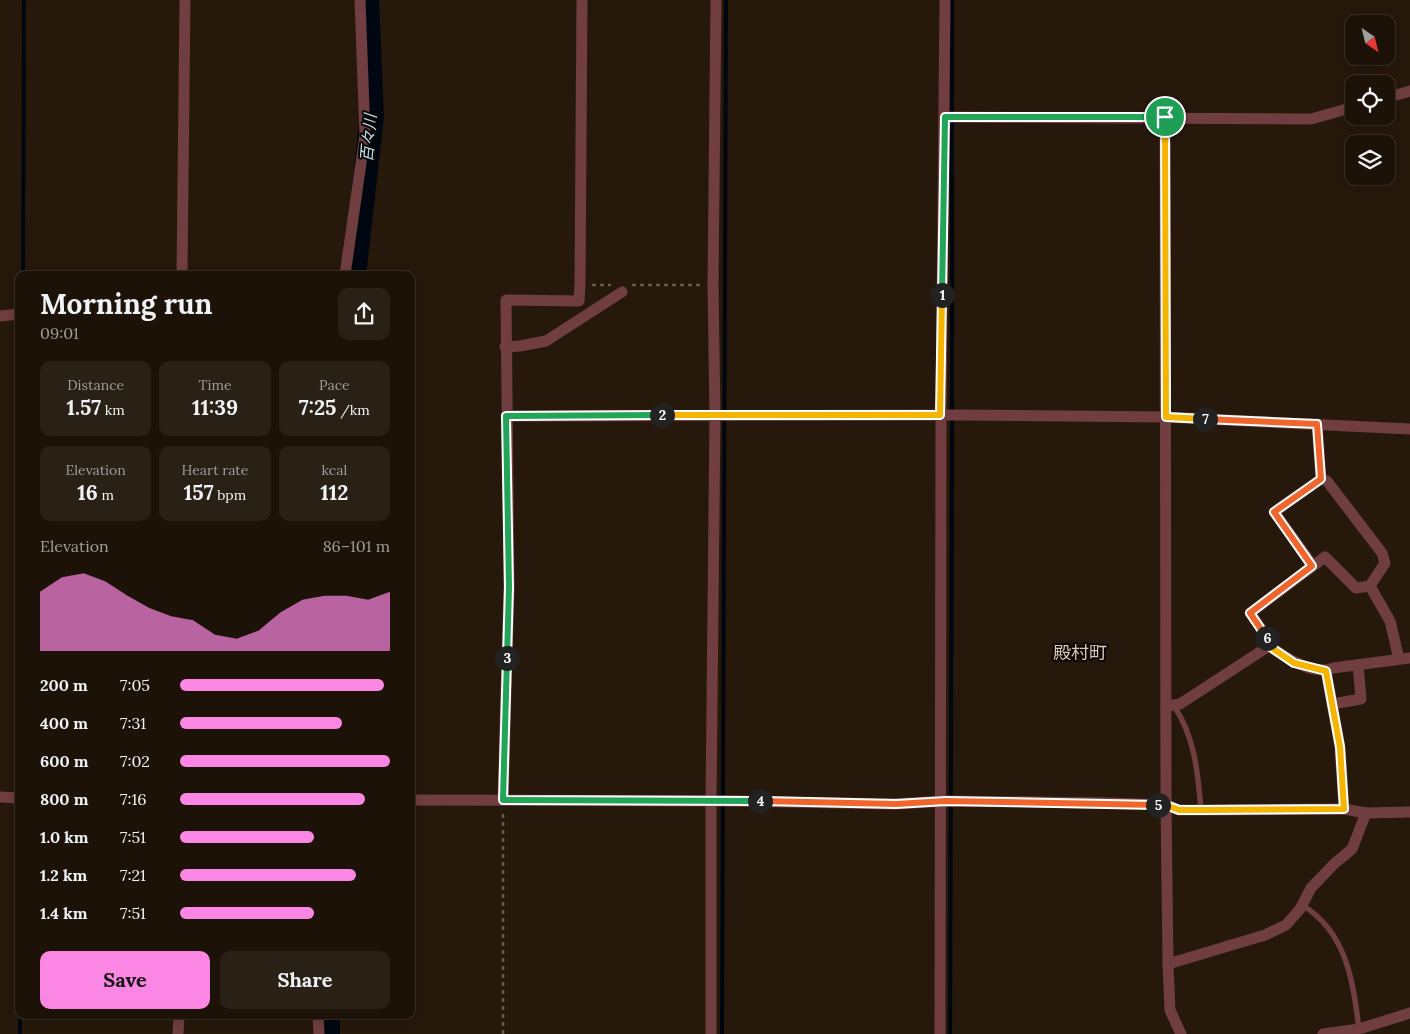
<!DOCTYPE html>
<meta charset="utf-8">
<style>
:root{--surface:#1c1208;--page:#292016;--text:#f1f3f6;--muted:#a09e9c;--line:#3a3229;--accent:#fc86e3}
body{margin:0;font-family:Lora,"Noto Sans JP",serif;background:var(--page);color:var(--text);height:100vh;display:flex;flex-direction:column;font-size:19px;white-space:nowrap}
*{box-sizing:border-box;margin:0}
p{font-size:16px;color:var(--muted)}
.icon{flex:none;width:28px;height:28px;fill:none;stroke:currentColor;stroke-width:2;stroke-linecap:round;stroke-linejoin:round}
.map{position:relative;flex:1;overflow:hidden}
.side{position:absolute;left:15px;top:271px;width:400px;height:748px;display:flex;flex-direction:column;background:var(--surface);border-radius:10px;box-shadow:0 2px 12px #0003,0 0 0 1px var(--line)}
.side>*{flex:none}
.needle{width:32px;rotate:145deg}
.tools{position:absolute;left:1345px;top:15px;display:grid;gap:10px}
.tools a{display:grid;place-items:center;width:50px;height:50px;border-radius:10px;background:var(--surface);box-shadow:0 2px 12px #0003,0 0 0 1px var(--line);font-size:25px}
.pin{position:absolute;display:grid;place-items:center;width:42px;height:42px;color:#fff;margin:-21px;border:2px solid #fff;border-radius:50%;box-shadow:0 1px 5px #0007}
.km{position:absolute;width:25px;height:25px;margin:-12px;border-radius:50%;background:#222;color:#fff;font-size:14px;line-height:25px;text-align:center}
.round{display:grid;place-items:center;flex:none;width:52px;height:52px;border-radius:10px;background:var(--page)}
.summary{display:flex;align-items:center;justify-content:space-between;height:85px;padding:0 25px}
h1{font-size:28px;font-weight:700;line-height:38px}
.figures{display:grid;grid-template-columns:repeat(3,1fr);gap:8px;height:85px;padding:5px 25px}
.figures div{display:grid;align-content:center;border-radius:10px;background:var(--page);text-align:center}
.figures b{font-size:21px;font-weight:700}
.figures small{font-size:14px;font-weight:400}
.figures p{font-size:14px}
.chart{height:140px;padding:10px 25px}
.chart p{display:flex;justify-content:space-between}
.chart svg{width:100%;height:90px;margin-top:5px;fill:var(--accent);opacity:.7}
.cta{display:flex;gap:10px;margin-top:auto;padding:10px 25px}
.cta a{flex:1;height:58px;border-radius:10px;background:var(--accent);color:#111;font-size:20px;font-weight:700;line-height:58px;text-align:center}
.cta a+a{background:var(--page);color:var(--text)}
ul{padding:0 25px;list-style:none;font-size:16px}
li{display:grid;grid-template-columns:80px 60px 1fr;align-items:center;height:38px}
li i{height:12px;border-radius:6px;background:var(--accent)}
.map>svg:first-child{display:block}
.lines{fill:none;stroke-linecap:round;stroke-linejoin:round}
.stream{stroke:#000710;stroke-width:4}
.river{stroke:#000710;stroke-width:24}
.path{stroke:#66594d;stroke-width:2.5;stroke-dasharray:4 4;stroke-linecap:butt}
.lane{stroke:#703e40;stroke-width:5.5}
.street{stroke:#703e40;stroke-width:11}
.split-1-casing{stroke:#fff;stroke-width:10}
.split-2-casing{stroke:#fff;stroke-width:10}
.split-3-casing{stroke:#fff;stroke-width:10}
.split-4-casing{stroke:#fff;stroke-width:10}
.split-5-casing{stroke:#fff;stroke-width:10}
.split-6-casing{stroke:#fff;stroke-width:10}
.split-7-casing{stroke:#fff;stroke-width:10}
.split-8-casing{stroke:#fff;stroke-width:10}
.split-1{stroke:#22a559;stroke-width:6}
.split-2{stroke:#f5b400;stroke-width:6}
.split-3{stroke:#22a559;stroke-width:6}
.split-4{stroke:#22a559;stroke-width:6}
.split-5{stroke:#f0652b;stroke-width:6}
.split-6{stroke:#f5b400;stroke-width:6}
.split-7{stroke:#f0652b;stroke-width:6}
.split-8{stroke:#f5b400;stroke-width:6}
.labels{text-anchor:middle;stroke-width:4;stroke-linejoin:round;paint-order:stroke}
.water-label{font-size:16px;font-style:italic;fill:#b7e0f3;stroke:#0a0502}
.quarter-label{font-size:18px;fill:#d9c6b5;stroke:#0a0502}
</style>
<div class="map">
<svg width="1410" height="1034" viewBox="0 0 1410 1034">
<rect width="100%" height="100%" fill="#26180b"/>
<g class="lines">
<g class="stream">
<polyline points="23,275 24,0"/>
<polyline points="20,1034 20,1015"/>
<polyline points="722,1034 726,0"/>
<polyline points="950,1034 952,461 952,0"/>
</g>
<g class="river">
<polyline points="354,275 372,116 367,0"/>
<polyline points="328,1015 328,1034"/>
</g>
<g class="path">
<polyline points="592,285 611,285"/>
<polyline points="632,285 701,285"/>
<polyline points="503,1034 503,812"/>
</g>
<g class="lane">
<path d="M1174 706C1195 737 1198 774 1201 810"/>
<path d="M1302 905C1347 932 1353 982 1359 1029"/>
</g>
<g class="street">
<polyline points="1386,98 1410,91"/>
<polyline points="945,117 1311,119 1354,107"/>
<polyline points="1165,117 1166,805 1168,964 1170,1010 1181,1034"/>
<polyline points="182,275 185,0"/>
<polyline points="345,275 365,135 360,0"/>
<polyline points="0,316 19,314"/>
<polyline points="505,347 520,346 546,341 622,292"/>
<polyline points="506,416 958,415 1165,417 1410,429"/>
<polyline points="1321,479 1327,481 1382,553 1385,563 1370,586 1390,621 1399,659"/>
<polyline points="1313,566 1325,557 1356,588 1370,586"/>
<polyline points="1269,646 1267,637 1250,613 1313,566 1274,512 1321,479 1317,424"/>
<polyline points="1326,671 1340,747 1344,809"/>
<polyline points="1332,704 1361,699 1358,665"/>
<path d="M1166 706 1180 704 1269 646C1285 657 1313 676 1333 668L1410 658"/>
<polyline points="0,797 19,798"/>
<polyline points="411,800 729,801 895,804 946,801 1108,803 1166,805 1179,810 1201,810 1344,809 1366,813 1410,812"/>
<polyline points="503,800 509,587 506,300 579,301 580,285 582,0"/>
<polyline points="1168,964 1265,935 1286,925 1300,909 1311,888 1335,863 1352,849 1366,813"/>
<polyline points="318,1015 319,1034"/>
<polyline points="178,1034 179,1015"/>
<polyline points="711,1034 711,801 715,415 713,285 716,0"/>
<polyline points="940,1034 941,415 945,0"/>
<polyline points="1323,1034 1359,1029 1410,1013"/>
</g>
</g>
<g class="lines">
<defs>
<polyline id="split-1" points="942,295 945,117 1165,117"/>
<polyline id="split-2" points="662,415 940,415 942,295"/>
<polyline id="split-3" points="507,658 509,587 506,416 662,415"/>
<polyline id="split-4" points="507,658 503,800 760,801"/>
<polyline id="split-5" points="760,801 896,804 946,801 1158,805"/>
<polyline id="split-6" points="1158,805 1166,805 1179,810 1201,810 1344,809 1340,747 1326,671 1294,663 1269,646 1267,638"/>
<polyline id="split-7" points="1205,419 1317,424 1321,479 1274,512 1312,566 1250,613 1267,638"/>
<polyline id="split-8" points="1165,117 1166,417 1205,419"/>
</defs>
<use href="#split-1" class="split-1-casing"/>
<use href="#split-2" class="split-2-casing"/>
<use href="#split-3" class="split-3-casing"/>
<use href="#split-4" class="split-4-casing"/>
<use href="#split-5" class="split-5-casing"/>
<use href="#split-6" class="split-6-casing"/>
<use href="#split-7" class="split-7-casing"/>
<use href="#split-8" class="split-8-casing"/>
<use href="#split-1" class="split-1"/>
<use href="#split-2" class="split-2"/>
<use href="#split-3" class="split-3"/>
<use href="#split-4" class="split-4"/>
<use href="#split-5" class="split-5"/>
<use href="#split-6" class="split-6"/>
<use href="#split-7" class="split-7"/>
<use href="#split-8" class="split-8"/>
</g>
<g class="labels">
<g class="water-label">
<text transform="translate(368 138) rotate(-85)" y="6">百々川</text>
</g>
<g class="quarter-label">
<text x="1080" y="659">殿村町</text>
</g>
</g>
</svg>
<div class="tools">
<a><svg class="needle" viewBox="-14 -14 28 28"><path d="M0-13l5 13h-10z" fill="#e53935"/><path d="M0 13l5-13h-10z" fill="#a09e9c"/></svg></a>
<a><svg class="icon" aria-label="locate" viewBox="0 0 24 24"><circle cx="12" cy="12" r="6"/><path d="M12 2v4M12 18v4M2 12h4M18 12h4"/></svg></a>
<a><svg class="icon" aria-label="layers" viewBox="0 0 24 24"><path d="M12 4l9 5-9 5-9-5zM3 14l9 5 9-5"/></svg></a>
</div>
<div class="pin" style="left:1165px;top:117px;background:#1e9e55"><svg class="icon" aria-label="arrive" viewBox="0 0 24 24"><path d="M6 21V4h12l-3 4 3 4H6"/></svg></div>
<b class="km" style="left:942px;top:295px">1</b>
<b class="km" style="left:662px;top:415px">2</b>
<b class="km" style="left:507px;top:658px">3</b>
<b class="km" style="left:760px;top:801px">4</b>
<b class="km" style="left:1158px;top:805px">5</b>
<b class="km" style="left:1267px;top:638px">6</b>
<b class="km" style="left:1205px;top:419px">7</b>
<section class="side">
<div class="summary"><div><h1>Morning run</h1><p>09:01</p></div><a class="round"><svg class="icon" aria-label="share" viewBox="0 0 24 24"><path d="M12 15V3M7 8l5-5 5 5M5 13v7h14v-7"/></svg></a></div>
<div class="figures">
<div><p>Distance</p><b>1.57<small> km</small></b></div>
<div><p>Time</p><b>11:39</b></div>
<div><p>Pace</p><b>7:25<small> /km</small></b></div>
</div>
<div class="figures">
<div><p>Elevation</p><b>16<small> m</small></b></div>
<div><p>Heart rate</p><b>157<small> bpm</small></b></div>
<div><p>kcal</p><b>112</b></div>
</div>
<div class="chart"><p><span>Elevation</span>86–101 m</p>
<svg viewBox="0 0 160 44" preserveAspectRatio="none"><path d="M0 44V15L10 8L20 6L30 10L40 17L50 23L60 27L70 29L80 36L90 38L100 34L110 25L120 19L130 17L140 17L150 19L160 15V44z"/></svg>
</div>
<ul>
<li><b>200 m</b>7:05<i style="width:97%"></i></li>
<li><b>400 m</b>7:31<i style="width:77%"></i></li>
<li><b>600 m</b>7:02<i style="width:100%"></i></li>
<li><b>800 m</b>7:16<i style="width:88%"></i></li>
<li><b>1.0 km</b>7:51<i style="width:64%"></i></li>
<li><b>1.2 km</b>7:21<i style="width:84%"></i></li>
<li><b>1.4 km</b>7:51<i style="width:64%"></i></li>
</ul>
<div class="cta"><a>Save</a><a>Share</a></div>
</section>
</div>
